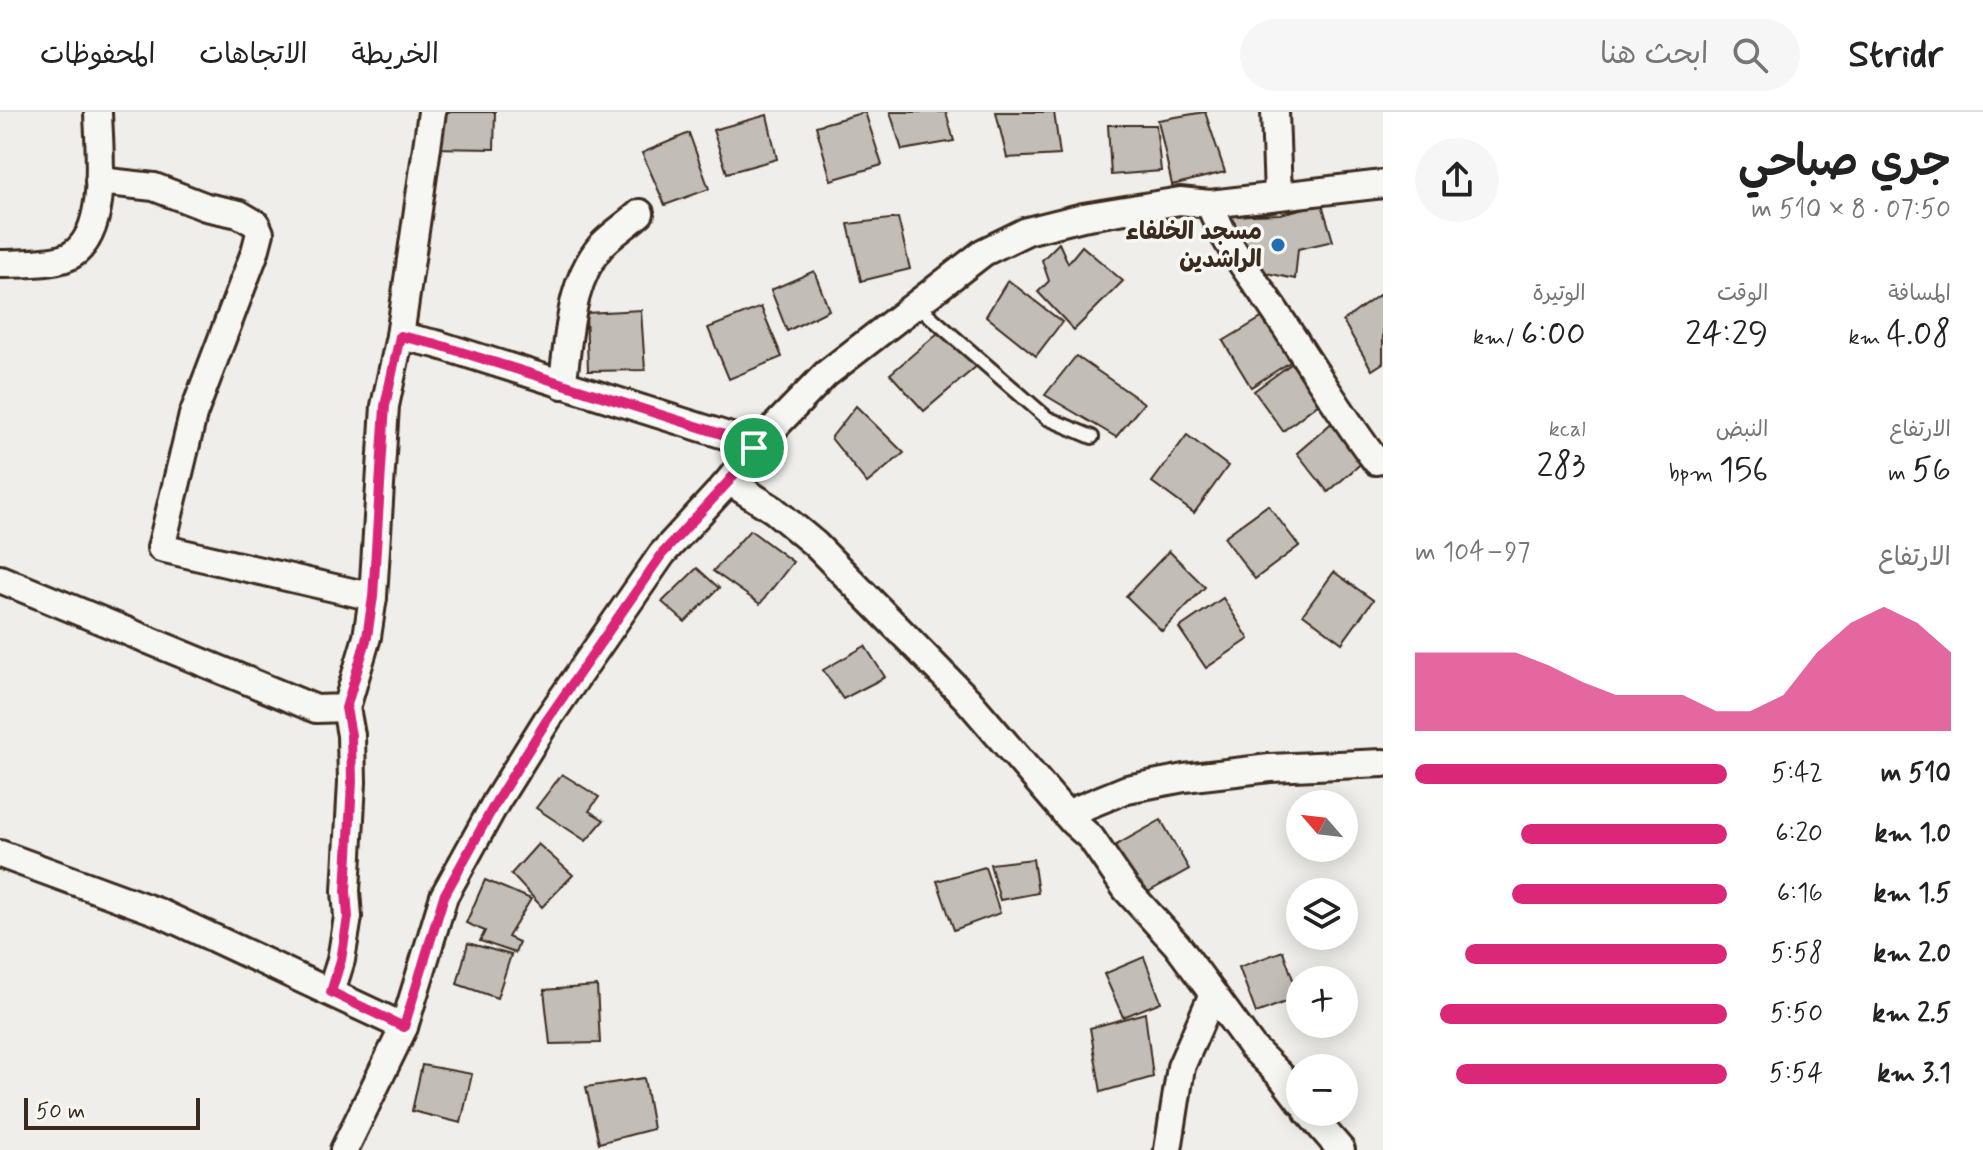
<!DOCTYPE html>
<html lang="ar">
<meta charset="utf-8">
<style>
:root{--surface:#fff;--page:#f6f6f6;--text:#222;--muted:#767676;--line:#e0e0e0;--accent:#db2777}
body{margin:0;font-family:Mynerve,"Playpen Sans Arabic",sans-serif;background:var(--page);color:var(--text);direction:rtl;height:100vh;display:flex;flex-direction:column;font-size:30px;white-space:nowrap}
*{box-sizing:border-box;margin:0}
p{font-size:26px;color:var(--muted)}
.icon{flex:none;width:44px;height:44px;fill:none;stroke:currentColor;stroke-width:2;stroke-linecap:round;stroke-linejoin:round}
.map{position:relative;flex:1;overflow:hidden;direction:ltr}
.panel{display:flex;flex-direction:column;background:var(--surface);width:600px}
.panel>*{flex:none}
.needle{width:52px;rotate:298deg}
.tools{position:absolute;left:1286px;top:678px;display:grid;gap:16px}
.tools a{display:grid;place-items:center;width:72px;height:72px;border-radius:50%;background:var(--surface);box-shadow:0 4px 20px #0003;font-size:40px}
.scale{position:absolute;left:24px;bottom:20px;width:176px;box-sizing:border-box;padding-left:8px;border:4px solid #3b2a1e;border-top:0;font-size:22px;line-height:28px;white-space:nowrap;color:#3b2a1e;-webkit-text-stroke:6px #f6f6f2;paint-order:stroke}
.pin{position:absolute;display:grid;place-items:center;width:68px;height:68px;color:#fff;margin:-34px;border:4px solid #fff;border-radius:50%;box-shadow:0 2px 8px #0007}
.round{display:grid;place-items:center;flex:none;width:84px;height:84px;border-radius:42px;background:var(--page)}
.head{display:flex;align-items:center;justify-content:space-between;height:136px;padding:0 32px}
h1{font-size:44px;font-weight:600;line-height:60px}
.stats{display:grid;grid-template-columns:repeat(3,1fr);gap:12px;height:136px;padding:8px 32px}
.stats div{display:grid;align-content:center}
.stats b{font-size:34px;font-weight:600}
.stats small{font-size:22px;font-weight:400}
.stats p{font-size:22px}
.chart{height:224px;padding:16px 32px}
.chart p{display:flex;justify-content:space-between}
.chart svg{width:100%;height:144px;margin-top:8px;fill:var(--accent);opacity:.7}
ul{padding:0 32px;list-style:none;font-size:26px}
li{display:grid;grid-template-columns:128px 96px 1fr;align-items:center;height:60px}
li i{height:20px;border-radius:10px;background:var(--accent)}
header{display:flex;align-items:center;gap:48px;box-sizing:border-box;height:112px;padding:0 40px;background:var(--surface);border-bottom:2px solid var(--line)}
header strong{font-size:38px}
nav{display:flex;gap:44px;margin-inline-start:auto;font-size:28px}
.search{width:560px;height:72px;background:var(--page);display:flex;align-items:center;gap:20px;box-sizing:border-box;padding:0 28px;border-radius:44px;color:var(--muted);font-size:30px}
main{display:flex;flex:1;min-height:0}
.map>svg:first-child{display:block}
.building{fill:#c2bdb7;stroke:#3b2a1e;stroke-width:2}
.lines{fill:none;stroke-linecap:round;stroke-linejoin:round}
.service-casing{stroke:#3b2a1e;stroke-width:18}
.minor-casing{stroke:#3b2a1e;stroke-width:32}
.service{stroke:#f6f6f2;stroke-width:12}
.minor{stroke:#f6f6f2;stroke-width:26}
.route-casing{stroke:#fff;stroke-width:16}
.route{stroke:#db2777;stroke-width:10}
.poi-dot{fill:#1f6fb2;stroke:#f6f6f2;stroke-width:3}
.labels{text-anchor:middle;stroke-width:7;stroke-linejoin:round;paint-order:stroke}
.poi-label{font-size:24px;font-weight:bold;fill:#3b2a1e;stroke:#f6f6f2;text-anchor:end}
</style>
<header>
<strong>Stridr</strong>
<div class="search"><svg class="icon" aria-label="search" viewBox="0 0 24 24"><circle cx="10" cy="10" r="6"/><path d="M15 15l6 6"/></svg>ابحث هنا</div>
<nav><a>الخريطة</a><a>الاتجاهات</a><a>المحفوظات</a></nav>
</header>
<main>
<section class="panel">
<div class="head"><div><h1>جري صباحي</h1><p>07:50 · 8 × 510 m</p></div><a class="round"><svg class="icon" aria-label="share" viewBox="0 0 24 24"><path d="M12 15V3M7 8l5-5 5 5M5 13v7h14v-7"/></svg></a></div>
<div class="stats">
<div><p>المسافة</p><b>4.08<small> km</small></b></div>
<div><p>الوقت</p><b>24:29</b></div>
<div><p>الوتيرة</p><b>6:00<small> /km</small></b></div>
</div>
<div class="stats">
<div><p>الارتفاع</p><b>56<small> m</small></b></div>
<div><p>النبض</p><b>156<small> bpm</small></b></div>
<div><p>kcal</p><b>283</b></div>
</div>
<div class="chart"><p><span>الارتفاع</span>97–104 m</p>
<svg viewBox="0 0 160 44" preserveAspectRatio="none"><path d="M0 44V20L10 20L20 20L30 20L40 24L50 29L60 33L70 33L80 33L90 38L100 38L110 33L120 20L130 11L140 6L150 11L160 20V44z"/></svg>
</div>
<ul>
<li><b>510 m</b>5:42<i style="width:100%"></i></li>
<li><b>1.0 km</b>6:20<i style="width:66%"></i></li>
<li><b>1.5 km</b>6:16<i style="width:69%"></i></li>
<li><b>2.0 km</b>5:58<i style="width:84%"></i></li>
<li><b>2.5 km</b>5:50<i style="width:92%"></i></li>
<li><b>3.1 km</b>5:54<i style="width:87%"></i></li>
</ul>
</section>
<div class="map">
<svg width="1383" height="1038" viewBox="0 0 1383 1038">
<rect width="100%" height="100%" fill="#efeeea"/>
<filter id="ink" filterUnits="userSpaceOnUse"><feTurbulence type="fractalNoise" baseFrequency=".0125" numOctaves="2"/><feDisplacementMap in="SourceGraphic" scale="16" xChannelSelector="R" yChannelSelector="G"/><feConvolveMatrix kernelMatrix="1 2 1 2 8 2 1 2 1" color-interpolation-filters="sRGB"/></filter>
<g filter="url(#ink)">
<g class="building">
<polygon points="432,0 495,0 494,37 428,36"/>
<polygon points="865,0 882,53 831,68 816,14"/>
<polygon points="890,0 946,0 954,29 902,38"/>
<polygon points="996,0 1054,0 1060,43 1007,46"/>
<polygon points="1205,0 1225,60 1172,73 1158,8"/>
<polygon points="767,3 777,47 727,61 713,18"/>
<polygon points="1108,13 1156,13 1161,59 1111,63"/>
<polygon points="689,21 709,77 665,93 642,41"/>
<polygon points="1322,92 1333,129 1298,137 1295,167 1257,159 1225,104 1280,102"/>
<polygon points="898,106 910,157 861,169 848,112"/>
<polygon points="1059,131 1068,151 1082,134 1123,169 1074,218 1038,180 1049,169 1042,148"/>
<polygon points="814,159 829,198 787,219 771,178"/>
<polygon points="1008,168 1062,210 1036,244 986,204"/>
<polygon points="1379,183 1383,190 1383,251 1372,258 1343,209"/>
<polygon points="761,195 782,245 729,267 708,216"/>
<polygon points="641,198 645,258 588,259 586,201"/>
<polygon points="1265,204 1290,250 1251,275 1223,229"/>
<polygon points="939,220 978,253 924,299 890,262"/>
<polygon points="1076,244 1144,291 1116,325 1045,283"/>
<polygon points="1295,249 1324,287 1283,319 1254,279"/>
<polygon points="856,294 904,341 867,371 831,326"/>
<polygon points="1335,308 1365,348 1328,380 1297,341"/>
<polygon points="1187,323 1228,354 1194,401 1152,370"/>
<polygon points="1268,393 1299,434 1255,467 1224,425"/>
<polygon points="750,418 793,450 760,492 713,459"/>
<polygon points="1169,439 1205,475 1162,519 1126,484"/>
<polygon points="697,456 719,476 685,510 662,490"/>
<polygon points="1334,460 1373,488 1342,531 1303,502"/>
<polygon points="1223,486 1249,527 1206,556 1179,516"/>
<polygon points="865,534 885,565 843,587 823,558"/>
<polygon points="562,662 599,685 589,699 604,708 586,729 536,696"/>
<polygon points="1161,708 1189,757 1141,784 1113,735"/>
<polygon points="538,732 573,763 542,795 511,762"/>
<polygon points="1033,747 1038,781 1000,788 990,752"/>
<polygon points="985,755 1000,801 954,818 937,769"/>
<polygon points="485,768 531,787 508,825 519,830 515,841 480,829 485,819 466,811"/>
<polygon points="468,831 511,843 497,886 457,872"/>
<polygon points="1283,839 1299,885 1256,901 1239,855"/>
<polygon points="1144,845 1161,890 1123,905 1104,862"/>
<polygon points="597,874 600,931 550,932 544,878"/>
<polygon points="1145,901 1153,965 1101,980 1090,916"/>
<polygon points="422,953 472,962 461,1011 412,999"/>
<polygon points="644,966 653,1017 599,1031 586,975"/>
</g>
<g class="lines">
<defs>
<polyline id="service" points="916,192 1047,306 1092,325"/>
<g id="minor">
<polyline points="1275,0 1278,84"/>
<polyline points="99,69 154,75 206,95 239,102 256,112 260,121 255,140 193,303 161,436 373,485"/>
<path d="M1210 92C1223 130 1251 163 1273 196 1308 248 1339 300 1376 349L1383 348"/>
<path d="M0 152C19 151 58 153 73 142 109 117 99 39 98 0"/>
<polyline points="400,224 436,232 750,331 754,336"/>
<path d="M562 273C570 226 568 173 601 134 612 122 627 113 640 101"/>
<polyline points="729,369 774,398 815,432 967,587 1073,710 1091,726 1126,777 1177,833 1252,935 1281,964 1300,989"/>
<polyline points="0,467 316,597 346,596 367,525 373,485 385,294 400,224 432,0"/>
<polyline points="1066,702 1127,677 1184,666 1270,656 1383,651"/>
<polyline points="0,742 158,800 404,915"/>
<polyline points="331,880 341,848 348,805 346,779 352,670 351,623 346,596"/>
<polyline points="1308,1000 1341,1038"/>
<polyline points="344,1038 404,915 444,784 496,690 547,608 662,442 729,369 754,336 826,262 984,140 1027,119 1083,105 1180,89 1210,92 1383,72"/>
<polyline points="1168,1038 1181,955 1213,882"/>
</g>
</defs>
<use href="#service" class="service-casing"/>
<use href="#minor" class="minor-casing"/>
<use href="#service" class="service"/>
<use href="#minor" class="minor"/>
</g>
</g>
<g class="lines" filter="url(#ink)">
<defs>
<polygon id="route" points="400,224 436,232 750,331 754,336 729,369 662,442 547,608 496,690 444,784 404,915 331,880 341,848 348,805 346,779 352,670 351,623 346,596 367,525 373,485 385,294"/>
</defs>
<use href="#route" class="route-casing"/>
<use href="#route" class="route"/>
</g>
<circle class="poi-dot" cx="1278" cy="133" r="8"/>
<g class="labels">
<g class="poi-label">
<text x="1262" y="127">مسجد الخلفاء<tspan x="1262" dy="28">الراشدين</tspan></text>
</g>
</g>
</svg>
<div class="tools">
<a><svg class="needle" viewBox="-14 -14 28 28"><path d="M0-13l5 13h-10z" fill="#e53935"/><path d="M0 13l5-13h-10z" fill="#767676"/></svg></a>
<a><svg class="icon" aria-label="layers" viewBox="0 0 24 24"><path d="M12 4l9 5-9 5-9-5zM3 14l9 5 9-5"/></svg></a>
<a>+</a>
<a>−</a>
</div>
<div class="scale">50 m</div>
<div class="pin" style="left:754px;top:336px;background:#1e9e55"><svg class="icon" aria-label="arrive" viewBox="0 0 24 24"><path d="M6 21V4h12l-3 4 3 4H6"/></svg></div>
</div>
</main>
